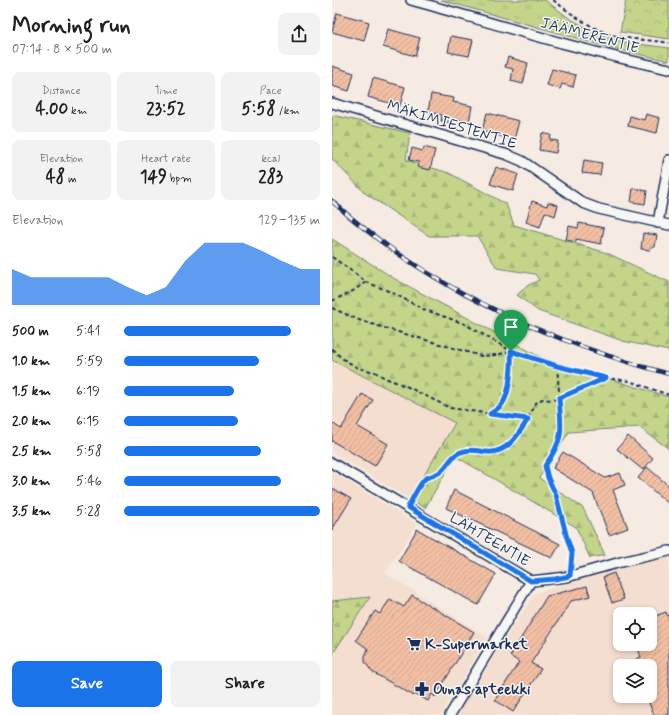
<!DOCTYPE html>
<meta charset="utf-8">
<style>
:root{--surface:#fff;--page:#f2f2f2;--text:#202124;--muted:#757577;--accent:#1a73e8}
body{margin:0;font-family:Mynerve,sans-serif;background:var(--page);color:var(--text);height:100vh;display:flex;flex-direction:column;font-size:15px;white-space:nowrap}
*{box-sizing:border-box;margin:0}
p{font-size:13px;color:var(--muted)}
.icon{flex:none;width:22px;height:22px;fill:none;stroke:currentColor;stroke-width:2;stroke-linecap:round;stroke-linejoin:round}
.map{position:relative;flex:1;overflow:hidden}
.panel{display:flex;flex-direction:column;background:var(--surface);width:332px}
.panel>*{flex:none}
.tools{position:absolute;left:281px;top:607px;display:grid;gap:8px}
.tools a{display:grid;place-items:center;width:44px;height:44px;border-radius:8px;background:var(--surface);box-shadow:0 2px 6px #0003;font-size:20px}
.pin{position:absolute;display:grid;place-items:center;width:34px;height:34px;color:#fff;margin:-41px -17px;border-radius:50% 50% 50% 0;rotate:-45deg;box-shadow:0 0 4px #0007}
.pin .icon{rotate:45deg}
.round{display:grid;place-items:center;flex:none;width:42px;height:42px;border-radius:8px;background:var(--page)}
.headline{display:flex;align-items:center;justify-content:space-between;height:68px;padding:0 12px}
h1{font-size:22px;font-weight:700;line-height:30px}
.figures{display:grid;grid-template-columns:repeat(3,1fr);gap:6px;height:68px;padding:4px 12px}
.figures div{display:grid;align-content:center;border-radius:8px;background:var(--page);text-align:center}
.figures b{font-size:17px;font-weight:700}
.figures small{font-size:11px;font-weight:400}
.figures p{font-size:11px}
.chart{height:112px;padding:8px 12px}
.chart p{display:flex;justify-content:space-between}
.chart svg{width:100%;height:72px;margin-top:4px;fill:var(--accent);opacity:.7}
.primary-button{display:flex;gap:8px;margin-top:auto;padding:8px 12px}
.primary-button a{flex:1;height:46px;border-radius:8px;background:var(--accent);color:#fff;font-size:16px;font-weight:700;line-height:46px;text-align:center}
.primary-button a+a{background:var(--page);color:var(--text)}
ul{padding:0 12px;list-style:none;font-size:13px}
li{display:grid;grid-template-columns:64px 48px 1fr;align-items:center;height:30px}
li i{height:10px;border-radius:5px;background:var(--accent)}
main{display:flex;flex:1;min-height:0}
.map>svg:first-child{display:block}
.built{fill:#f4decf;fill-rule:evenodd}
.grass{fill:url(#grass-tufts);stroke:#708274}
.forest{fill:url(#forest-firs);stroke:#708274}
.park{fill:url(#park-crowns);stroke:#708274}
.building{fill:url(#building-hatch);stroke:#1b2f5e}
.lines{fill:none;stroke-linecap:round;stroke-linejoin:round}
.minor-casing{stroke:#1b2f5e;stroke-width:12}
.path{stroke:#1b2f5e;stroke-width:2;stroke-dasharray:4 3;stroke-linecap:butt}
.minor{stroke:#f6f6f2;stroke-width:9}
.rail-casing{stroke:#1b2f5e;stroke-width:4.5}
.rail{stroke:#f6f6f2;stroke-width:3;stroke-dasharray:9;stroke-linecap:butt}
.route-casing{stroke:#fff;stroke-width:8}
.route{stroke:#1a73e8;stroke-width:5}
.labels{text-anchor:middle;stroke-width:3;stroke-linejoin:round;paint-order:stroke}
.street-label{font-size:15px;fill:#1b2f5e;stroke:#f6f6f2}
.poi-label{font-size:15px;font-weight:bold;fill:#1b2f5e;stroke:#f6f6f2;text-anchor:start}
</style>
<main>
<section class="panel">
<div class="headline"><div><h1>Morning run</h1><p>07:14 · 8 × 500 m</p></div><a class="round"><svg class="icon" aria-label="share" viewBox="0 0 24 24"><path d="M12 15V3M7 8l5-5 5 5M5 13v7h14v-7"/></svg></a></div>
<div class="figures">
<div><p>Distance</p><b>4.00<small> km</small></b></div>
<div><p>Time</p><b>23:52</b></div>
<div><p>Pace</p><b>5:58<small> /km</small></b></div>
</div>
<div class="figures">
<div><p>Elevation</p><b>48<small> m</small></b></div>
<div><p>Heart rate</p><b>149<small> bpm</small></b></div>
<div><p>kcal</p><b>283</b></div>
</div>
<div class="chart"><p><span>Elevation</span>129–135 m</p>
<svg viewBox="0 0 160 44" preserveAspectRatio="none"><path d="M0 44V22L10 27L20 27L30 27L40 27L50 27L60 33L70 38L80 33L90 17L100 6L110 6L120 6L130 11L140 17L150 22L160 22V44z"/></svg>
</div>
<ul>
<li><b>500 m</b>5:41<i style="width:85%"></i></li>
<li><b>1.0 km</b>5:59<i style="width:69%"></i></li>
<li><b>1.5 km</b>6:19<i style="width:56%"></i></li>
<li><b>2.0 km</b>6:15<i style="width:58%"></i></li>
<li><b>2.5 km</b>5:58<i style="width:70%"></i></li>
<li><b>3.0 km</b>5:46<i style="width:80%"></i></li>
<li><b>3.5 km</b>5:28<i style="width:100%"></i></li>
</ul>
<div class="primary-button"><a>Save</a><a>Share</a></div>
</section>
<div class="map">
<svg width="337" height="715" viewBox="0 0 337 715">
<defs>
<pattern id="grass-tufts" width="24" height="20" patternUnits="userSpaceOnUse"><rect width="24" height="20" fill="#c4d58a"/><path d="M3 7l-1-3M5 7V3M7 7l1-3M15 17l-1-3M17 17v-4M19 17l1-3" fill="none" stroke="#a8b77a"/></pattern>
<pattern id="forest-firs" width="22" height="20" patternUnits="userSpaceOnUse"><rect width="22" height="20" fill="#c4d58a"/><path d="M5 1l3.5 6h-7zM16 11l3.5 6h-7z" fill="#a8b77a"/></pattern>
<pattern id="park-crowns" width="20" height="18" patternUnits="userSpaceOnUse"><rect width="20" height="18" fill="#c4d58a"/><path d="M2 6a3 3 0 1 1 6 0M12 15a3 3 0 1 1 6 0" fill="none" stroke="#a8b77a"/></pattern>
<pattern id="building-hatch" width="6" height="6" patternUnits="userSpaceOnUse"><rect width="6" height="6" fill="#f2bfa3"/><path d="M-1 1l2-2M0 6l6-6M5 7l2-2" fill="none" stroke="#cfa48f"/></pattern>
</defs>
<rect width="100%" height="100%" fill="#f5ebe2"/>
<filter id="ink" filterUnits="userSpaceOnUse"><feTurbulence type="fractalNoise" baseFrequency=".025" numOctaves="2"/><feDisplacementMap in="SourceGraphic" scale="8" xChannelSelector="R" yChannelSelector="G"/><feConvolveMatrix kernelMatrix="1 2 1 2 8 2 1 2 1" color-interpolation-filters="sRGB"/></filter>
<g filter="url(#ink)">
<g class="built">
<polygon points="0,360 123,423 78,499 0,452"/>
<polygon points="0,472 85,524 53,573 155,637 109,715 0,715 0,655 37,597 0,601"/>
<path d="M337 555V715H124L203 593ZM288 614H318V644H288ZM288 666H318V696H288Z"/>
</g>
<polygon class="grass" points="109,0 213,0 237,18 264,33 291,42 337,48 337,61 276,47"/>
<g class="forest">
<polygon points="0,115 78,133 74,160 117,173 174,204 182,225 275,253 337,282 337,351 291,341 206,311 185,295 195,286 207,280 203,274 165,268 145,236 97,236 33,193 0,159"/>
<polygon points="0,239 63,279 212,359 337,397 337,449 307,427 237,432 207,478 251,508 273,555 258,558 244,527 123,456 93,508 78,499 123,423 0,360"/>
<polygon points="38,597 0,655 0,601"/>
</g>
<polygon class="park" points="294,0 337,0 337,39 288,32"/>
<g class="building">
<polygon points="5,13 37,22 32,41 0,32"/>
<polygon points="56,29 88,38 83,56 51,47"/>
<polygon points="119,36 141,40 137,56 116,52"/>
<polygon points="176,57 196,63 191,84 179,81 181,69 173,67"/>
<polygon points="0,66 22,73 17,91 0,86"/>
<polygon points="220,69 244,75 241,87 230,84 228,89 215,85"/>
<polygon points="41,78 73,87 68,106 36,97"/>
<polygon points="99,94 122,98 121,102 140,106 137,122 124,119 123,123 109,121 110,115 96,112"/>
<polygon points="155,113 187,121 182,140 150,131"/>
<polygon points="314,114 328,118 325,133 296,126 298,116 312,120"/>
<polygon points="210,133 219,135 218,140 226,141 224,153 207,150"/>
<polygon points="92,147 103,150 98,170 85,167 87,162 77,160 80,148 91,151"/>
<polygon points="252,160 270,163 268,175 250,173"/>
<polygon points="164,167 186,174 181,191 158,184"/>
<polygon points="301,188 315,191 313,204 299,202"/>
<polygon points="200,201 215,206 216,202 226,205 223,216 213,212 208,227 194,222"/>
<polygon points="247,223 272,228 269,244 244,239 244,242 234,240 237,226 246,228"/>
<polygon points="311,233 325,235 323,247 319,247 318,250 309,249"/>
<polygon points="30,394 41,400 25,426 56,444 43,466 0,441 0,423 9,429"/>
<polygon points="296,436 321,458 311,470 285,449"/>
<polygon points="231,452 273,478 288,473 293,485 281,490 296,528 277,535 261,493 221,468"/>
<polygon points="315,467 337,486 337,504 306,478"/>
<polygon points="0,488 19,499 0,530"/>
<polygon points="122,490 228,544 220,558 114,508"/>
<polygon points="85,529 164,574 146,605 67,561"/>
<polygon points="282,573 292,599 280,603 271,577"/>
<polygon points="255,586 258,596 239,601 199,663 209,669 181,712 163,700 187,662 178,656 215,596"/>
<polygon points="80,595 142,632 103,697 100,694 96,701 83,694 82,696 40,672 33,662 33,656 36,649 24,640 43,611 48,614 58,599 72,607"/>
<polygon points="334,612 337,619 337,715 322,715 314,696 318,696 318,666 289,666 309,657 304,644 318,644 318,618"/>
</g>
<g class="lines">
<defs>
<g id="minor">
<path d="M79 0C164 24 250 51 337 69"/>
<polyline points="0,103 176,155 190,161 251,203 267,209 337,225"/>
<polyline points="326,223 337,160"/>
<polyline points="0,463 199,581 235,577 289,562 337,551"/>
<polyline points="118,715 199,581"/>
</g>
</defs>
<use href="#minor" class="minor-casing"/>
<g class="path">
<path d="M221 0C241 15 263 32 288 37 304 40 321 40 337 43"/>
<polyline points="0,257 17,269 34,282 59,292 91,309 133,324 179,351 225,366 257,373 275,378 297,381 337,395"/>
<polyline points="0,301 21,291 34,282"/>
<path d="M0 308 27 320 56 329 149 356 165 355 179 351C180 364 178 390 172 401 168 408 163 410 157 414"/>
<polyline points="0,349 11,359 26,368 43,372 53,378 74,386 118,408 196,419"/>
<path d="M225 366 230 428C228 443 221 454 213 466L216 479 224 495 235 537 241 553 239 567"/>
<polyline points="80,500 93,479 107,473 125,454 134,451 144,450 157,452 170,448 181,442 196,419 204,403 210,399 220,400 227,399 273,379"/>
</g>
<use href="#minor" class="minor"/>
<defs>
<path id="rail" d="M0 201C94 287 215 341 337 374"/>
</defs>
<use href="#rail" class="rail-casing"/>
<use href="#rail" class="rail"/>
</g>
</g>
<g class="lines" filter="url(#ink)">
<defs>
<path id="route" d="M179 351 225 366 274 378 227 398C230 431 232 439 213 466L216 478 224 495 235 538 240 553 238 576 223 579 199 581 76 507C80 500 88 482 94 478 99 476 104 475 108 472 115 467 118 458 125 454 133 448 146 451 155 452 175 454 187 434 196 419L158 414C163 410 169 408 172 401 178 390 180 364 179 351Z"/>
</defs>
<use href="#route" class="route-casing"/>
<use href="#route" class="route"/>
</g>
<defs>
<symbol id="supermarket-bare" viewBox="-9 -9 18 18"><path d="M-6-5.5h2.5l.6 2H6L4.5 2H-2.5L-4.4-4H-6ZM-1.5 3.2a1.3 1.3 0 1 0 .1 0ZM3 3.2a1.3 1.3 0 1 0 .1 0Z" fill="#1b2f5e" stroke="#f6f6f2" stroke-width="2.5" paint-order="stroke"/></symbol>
<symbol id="pharmacy-bare" viewBox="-9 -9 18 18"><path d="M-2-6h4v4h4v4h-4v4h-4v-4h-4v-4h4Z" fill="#1b2f5e" stroke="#f6f6f2" stroke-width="2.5" paint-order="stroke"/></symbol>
</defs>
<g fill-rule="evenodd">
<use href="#supermarket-bare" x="72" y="634" width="20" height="20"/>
<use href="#pharmacy-bare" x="80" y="679" width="20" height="20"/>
</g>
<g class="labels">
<g class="street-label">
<text transform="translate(258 35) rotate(15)" y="5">JÄÄMERENTIE</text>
<text transform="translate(120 124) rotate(17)" y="5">MÄKIMIESTENTIE</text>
<text transform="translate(158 539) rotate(31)" y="5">LÄHTEENTIE</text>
</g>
<g class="poi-label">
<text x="93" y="649">K-Supermarket</text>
<text x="101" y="694">Ounas apteekki</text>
</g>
</g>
</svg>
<div class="tools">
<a><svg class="icon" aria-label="locate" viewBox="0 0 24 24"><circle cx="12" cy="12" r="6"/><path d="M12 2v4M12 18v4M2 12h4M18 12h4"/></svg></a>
<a><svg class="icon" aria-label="layers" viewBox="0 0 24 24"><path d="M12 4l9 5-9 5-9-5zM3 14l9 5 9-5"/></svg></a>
</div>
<div class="pin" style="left:179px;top:351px;background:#1e9e55"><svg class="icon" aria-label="arrive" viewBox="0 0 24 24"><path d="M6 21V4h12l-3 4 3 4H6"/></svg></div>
</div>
</main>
